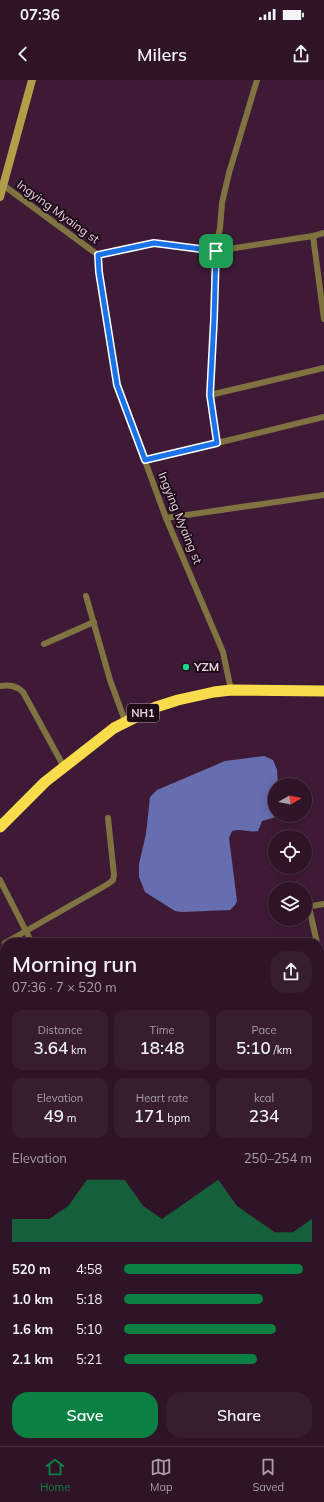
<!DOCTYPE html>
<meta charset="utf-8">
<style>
:root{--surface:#2f1428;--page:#371d30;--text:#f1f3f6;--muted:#a79ea8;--line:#4a3345;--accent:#0b8043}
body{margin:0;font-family:Mulish,sans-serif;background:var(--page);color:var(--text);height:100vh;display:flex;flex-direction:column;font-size:15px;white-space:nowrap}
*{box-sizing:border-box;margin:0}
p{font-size:13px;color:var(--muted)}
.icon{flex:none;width:22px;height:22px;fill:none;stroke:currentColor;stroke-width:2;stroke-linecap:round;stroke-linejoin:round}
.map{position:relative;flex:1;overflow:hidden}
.details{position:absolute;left:0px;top:858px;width:324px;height:508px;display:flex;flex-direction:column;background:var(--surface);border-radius:16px 16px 0 0;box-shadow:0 2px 10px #0003,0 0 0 1px var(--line)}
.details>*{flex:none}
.needle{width:26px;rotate:81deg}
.controls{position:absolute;left:268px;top:698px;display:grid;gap:8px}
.controls a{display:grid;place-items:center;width:44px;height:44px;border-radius:50%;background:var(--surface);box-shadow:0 2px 10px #0003,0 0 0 1px var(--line);font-size:20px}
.pin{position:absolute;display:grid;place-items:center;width:34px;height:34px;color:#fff;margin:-17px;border-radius:8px;box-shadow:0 2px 6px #0006}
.round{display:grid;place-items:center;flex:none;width:42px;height:42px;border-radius:16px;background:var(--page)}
.summary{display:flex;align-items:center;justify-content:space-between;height:68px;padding:0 12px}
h1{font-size:22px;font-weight:600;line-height:30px}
.figures{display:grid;grid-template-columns:repeat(3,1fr);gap:6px;height:68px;padding:4px 12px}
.figures div{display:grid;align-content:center;border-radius:10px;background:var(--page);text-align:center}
.figures b{font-size:17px;font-weight:600}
.figures small{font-size:11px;font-weight:400}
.figures p{font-size:11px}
.chart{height:112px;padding:8px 12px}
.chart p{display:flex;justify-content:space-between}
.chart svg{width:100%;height:72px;margin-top:4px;fill:var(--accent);opacity:.7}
.cta{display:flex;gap:8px;margin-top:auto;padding:8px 12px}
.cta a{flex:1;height:46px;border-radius:16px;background:var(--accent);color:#fff;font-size:16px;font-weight:600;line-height:46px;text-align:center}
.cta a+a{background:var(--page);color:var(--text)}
ul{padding:0 12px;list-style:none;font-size:13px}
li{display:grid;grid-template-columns:64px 48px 1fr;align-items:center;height:30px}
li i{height:10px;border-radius:5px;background:var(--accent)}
.status{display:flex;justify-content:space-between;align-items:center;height:28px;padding:0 20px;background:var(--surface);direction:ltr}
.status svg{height:11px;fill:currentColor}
header{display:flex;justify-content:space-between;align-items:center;height:52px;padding:0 12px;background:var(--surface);font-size:18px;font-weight:600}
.menu{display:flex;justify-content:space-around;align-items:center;height:56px;border-top:1px solid var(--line);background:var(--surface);font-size:11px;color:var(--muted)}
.menu a{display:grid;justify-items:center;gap:2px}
.menu .on{color:var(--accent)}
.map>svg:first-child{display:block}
.water{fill:#676eaf}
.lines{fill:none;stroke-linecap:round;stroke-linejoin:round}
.street{stroke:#7f7441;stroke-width:6}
.secondary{stroke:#b09e48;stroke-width:8}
.highway{stroke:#f9dc4c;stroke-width:11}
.route-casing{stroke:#fff;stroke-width:8}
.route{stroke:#1a73e8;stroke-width:5}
.poi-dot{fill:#17d989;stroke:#1c0c18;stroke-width:1.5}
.labels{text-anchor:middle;stroke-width:4;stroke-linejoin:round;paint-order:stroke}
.shield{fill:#1c0c18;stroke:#ac96a5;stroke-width:1}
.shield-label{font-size:11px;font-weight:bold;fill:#e9d1e1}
.street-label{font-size:12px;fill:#e9d1e1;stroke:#1c0c18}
.poi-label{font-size:12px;font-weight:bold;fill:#e9d1e1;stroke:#1c0c18;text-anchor:start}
</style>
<div class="status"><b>07:36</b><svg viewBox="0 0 49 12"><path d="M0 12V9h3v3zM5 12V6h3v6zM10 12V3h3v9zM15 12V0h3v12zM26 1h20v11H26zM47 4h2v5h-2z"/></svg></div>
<header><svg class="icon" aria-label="back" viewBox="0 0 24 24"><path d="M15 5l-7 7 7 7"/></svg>Milers<svg class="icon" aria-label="share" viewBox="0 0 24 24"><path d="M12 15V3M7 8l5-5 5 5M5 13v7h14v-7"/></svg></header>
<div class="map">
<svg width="324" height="1366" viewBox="0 0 324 1366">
<rect width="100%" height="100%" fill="#3f1a36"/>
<path class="water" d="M264 676 273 680 277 690 278 705H275V735H279L276 737 262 741 258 751C249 753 241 748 232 751L229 758 237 821 235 825 230 830 182 832 175 831 145 812 139 797V784L146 754 150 717 157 710 225 681Z"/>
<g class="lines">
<g class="street">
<polyline points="257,0 229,93 222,123 220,148 215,171 214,239 210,315 217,363 324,337"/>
<polyline points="3,105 98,175 99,192 117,305 166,438 223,572 231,610"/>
<polyline points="313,156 324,239"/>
<polyline points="98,175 154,163 215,171 313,156 324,153"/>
<polyline points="210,315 324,288"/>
<polyline points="145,380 217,363"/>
<polyline points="166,438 324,415"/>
<polyline points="86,516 110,600 125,641"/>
<polyline points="44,564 94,542"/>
<path d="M0 606C10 605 15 605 23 612L64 687"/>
<polyline points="0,800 32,863"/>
<polyline points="306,827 324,824"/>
<polyline points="309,827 317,863"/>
<polyline points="5,863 108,804 113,800 114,795 108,738"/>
<polyline points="319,873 324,895"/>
<polyline points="319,908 324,907"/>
<polyline points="0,937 5,935"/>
<polyline points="0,1015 5,1013"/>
<polyline points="319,1061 324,1060"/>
<polyline points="0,1088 5,1085"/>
<polyline points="0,1163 5,1172"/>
<polyline points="319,1165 324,1164"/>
<polyline points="319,1256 324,1255"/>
<polyline points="319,1299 324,1313"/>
<polyline points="0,1322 5,1331"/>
<polyline points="21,1361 24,1366"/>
<polyline points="260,1361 263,1366"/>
</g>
<polyline class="secondary" points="0,117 32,0"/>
<polyline class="highway" points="0,747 45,702 114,648 156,627 178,620 214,612 231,610 324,611"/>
</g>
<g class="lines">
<defs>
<polygon id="route" points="154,163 216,171 214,239 210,315 217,363 145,380 117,305 99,192 98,175"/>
</defs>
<use href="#route" class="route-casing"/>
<use href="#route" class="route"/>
</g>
<circle class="poi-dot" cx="186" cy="587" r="4"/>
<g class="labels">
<rect class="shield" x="127" y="624" width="32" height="18" rx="3"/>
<g class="shield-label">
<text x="143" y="637">NH1</text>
</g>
<g class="street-label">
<text transform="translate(58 132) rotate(36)" y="4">Ingying Myaing st</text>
<text transform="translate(180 438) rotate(68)" y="4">Ingying Myaing st</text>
</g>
<g class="poi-label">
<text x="194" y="591">YZM</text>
</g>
</g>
</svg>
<div class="controls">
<a><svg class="needle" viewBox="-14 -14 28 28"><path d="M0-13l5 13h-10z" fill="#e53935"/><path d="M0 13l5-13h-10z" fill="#a79ea8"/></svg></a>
<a><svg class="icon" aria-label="locate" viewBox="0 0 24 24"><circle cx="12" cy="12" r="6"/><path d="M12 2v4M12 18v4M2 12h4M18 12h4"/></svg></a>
<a><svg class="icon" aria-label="layers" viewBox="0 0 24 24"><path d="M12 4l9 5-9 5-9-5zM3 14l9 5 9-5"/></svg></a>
</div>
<div class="pin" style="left:216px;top:171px;background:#1e9e55"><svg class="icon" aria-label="arrive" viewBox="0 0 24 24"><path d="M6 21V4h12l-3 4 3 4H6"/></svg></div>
<section class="details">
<div class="summary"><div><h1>Morning run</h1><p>07:36 · 7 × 520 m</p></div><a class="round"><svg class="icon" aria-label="share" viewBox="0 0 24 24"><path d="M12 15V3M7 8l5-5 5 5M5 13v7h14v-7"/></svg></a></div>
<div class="figures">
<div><p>Distance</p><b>3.64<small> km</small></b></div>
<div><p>Time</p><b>18:48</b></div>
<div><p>Pace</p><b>5:10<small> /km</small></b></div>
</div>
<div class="figures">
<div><p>Elevation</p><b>49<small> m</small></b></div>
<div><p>Heart rate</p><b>171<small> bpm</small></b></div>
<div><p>kcal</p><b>234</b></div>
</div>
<div class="chart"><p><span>Elevation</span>250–254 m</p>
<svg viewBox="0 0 160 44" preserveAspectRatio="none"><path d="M0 44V30L10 30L20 30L30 22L40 6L50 6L60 6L70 22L80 30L90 22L100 14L110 6L120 22L130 30L140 38L150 38L160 30V44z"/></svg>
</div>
<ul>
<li><b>520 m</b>4:58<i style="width:95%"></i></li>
<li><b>1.0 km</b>5:18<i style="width:74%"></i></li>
<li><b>1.6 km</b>5:10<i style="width:81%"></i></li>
<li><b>2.1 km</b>5:21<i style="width:71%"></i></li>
</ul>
<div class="cta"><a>Save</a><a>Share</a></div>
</section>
</div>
<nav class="menu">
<a class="on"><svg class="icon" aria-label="home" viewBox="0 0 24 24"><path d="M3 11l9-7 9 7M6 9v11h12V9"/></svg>Home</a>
<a><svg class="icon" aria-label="map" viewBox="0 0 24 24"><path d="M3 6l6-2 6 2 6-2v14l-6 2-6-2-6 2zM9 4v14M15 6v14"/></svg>Map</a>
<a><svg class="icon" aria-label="saved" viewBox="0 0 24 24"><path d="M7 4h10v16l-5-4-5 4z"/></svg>Saved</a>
</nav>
